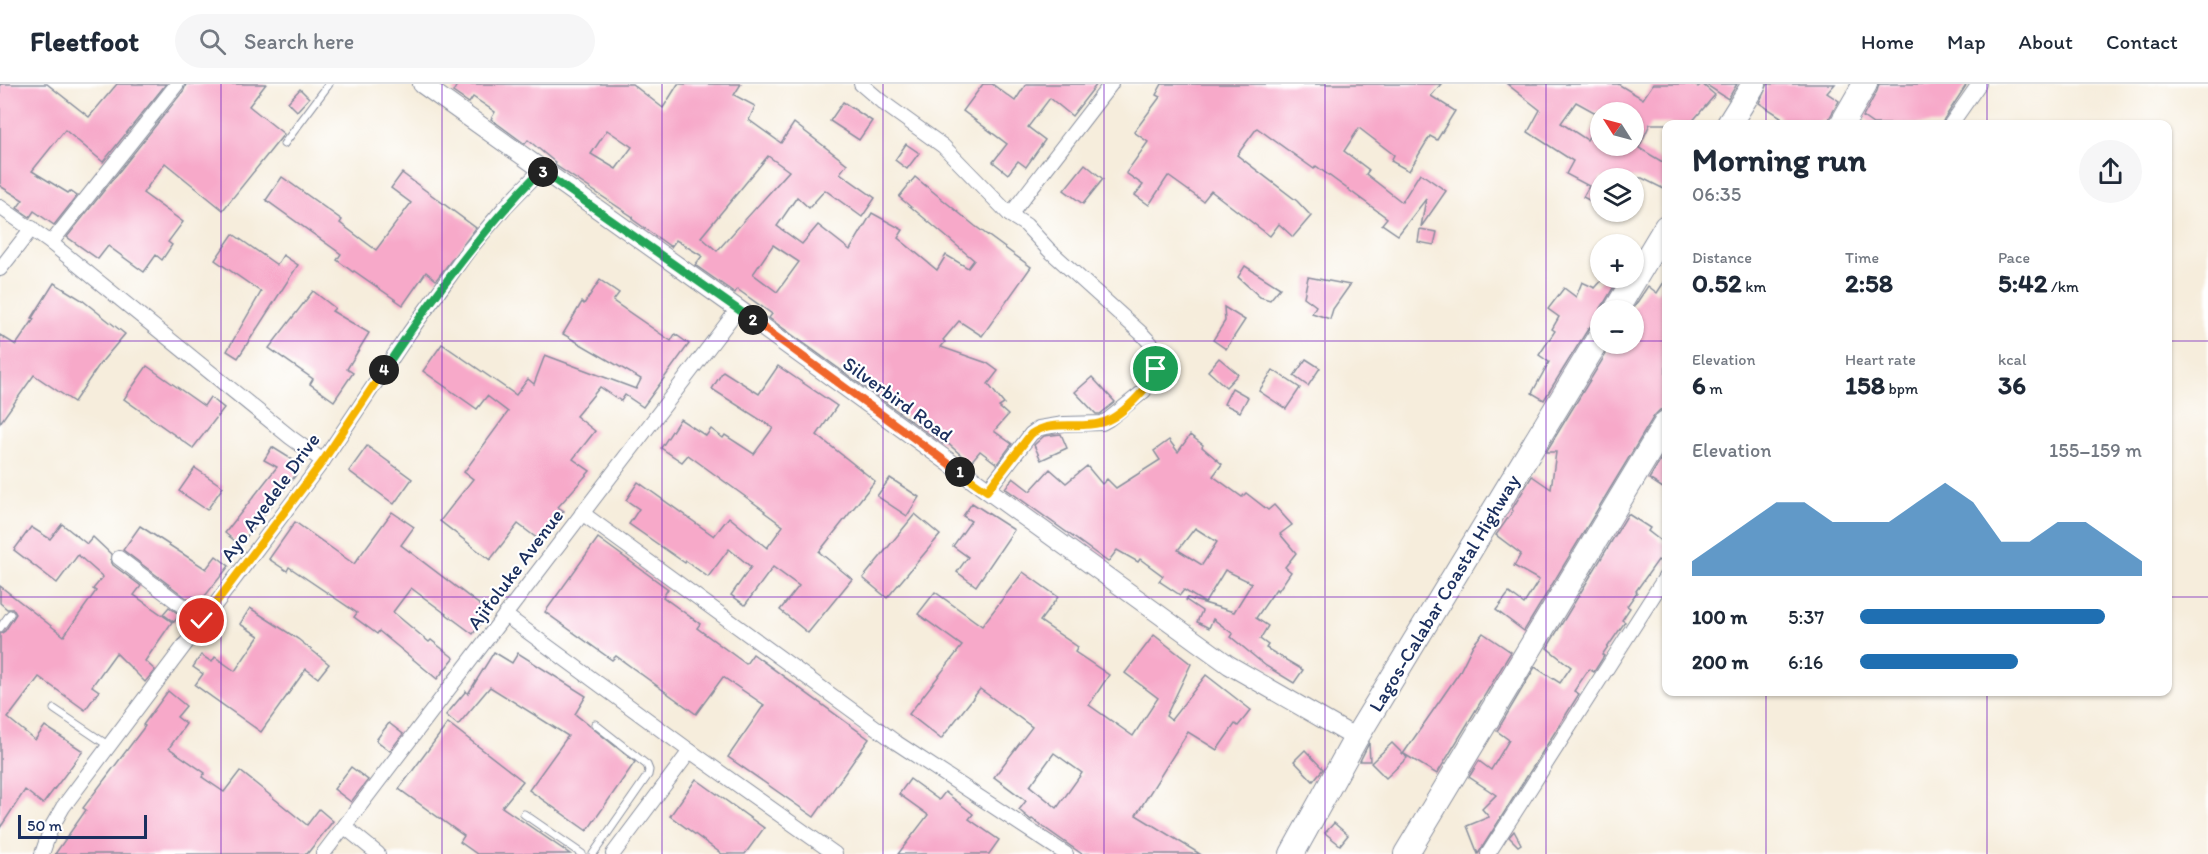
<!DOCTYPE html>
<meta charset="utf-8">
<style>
:root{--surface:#fff;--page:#f6f6f7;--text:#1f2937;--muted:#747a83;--line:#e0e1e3;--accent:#1f6fb2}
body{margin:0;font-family:Itim,sans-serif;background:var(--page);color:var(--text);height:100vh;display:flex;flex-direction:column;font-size:22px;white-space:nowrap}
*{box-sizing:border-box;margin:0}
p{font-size:20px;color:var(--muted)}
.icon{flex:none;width:33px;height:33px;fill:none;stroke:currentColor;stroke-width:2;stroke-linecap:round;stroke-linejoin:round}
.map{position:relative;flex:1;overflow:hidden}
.sheet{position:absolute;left:1662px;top:36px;width:510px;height:576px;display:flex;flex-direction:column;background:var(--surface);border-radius:12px;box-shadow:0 2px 4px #0004}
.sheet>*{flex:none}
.needle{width:39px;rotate:306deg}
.buttons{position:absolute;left:1590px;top:18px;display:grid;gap:12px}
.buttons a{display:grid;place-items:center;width:54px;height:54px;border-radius:50%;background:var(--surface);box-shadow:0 2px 4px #0004;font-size:30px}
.scale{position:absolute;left:18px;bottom:15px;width:129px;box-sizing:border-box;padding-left:6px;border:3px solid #1b2f5e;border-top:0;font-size:16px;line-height:21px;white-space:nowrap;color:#1b2f5e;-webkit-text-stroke:4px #fff;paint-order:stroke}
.pin{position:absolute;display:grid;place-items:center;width:51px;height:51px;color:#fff;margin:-26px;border:3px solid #fff;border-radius:50%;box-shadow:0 2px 6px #0007}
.km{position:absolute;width:30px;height:30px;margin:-15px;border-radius:50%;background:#222;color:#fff;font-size:16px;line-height:30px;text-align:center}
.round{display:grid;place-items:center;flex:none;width:63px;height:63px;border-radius:32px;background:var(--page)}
.headline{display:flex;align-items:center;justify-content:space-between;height:102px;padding:0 30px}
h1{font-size:33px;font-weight:800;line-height:45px}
.metrics{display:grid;grid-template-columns:repeat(3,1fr);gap:9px;height:102px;padding:6px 30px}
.metrics div{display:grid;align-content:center}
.metrics b{font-size:26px;font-weight:800}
.metrics small{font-size:16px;font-weight:400}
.metrics p{font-size:16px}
.chart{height:168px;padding:12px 30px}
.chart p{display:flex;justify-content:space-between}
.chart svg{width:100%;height:108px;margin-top:6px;fill:var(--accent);opacity:.7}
ul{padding:0 30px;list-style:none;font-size:20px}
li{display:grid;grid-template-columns:96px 72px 1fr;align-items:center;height:45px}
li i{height:15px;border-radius:8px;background:var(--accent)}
header{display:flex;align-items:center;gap:36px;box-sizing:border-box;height:84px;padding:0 30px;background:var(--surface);border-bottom:2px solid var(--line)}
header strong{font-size:28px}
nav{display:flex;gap:33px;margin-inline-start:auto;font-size:21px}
.search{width:420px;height:54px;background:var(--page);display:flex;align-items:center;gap:15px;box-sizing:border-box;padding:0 21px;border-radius:33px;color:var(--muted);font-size:22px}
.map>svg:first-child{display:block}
.building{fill:#f7a9c9;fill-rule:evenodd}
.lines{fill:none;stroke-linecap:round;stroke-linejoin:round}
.service-casing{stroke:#888e9d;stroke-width:9}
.minor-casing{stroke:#888e9d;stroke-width:16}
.tertiary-casing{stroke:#888e9d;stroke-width:20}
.trunk-casing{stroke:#888e9d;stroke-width:26}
.service{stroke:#fff;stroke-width:7}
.minor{stroke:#fff;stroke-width:14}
.tertiary{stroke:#fff;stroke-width:18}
.trunk{stroke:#fff;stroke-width:24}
.split-1-casing{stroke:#fff;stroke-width:12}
.split-2-casing{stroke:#fff;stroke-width:12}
.split-3-casing{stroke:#fff;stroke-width:12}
.split-4-casing{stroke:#fff;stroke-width:12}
.split-5-casing{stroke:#fff;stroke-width:12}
.split-1{stroke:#f5b400;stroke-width:8}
.split-2{stroke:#f0652b;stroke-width:8}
.split-3{stroke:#22a559;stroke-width:8}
.split-4{stroke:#22a559;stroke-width:8}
.split-5{stroke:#f5b400;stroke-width:8}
.grid{fill:none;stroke:#7b2cbf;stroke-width:1.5;stroke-opacity:0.55}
.labels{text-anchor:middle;stroke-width:4.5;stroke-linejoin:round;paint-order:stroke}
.street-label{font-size:20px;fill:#1b2f5e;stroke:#fff}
</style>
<header>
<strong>Fleetfoot</strong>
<div class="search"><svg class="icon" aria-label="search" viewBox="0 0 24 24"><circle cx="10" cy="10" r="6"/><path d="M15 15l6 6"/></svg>Search here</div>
<nav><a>Home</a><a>Map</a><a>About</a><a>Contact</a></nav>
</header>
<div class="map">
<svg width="2208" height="770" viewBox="0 0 2208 770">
<rect width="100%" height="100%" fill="#fff"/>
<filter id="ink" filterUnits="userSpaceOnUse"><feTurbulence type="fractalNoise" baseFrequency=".0167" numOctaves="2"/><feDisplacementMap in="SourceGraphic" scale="12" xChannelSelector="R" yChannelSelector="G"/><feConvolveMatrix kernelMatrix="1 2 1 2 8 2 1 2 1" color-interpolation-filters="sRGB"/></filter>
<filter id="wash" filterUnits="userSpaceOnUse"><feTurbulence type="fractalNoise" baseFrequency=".008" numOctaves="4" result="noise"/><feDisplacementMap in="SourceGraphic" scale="24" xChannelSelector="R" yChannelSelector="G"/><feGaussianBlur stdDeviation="1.35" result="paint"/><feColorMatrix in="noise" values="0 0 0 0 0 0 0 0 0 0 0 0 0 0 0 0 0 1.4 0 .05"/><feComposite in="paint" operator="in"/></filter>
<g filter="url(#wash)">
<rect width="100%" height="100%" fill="#f6eddc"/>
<g id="blocks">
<g class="building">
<polygon points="0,0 47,0 89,33 117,0 166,0 103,78 65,46 32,87 68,109 70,107 77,112 54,141 34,127 30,133 17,124 23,116 0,102"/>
<polygon points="186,0 266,0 249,22 284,50 223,126 165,79 143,109 183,138 168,158 172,161 162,176 156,171 144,188 108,162 98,175 67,153 184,6"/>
<path d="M456 0H632L663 24 678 0H741L734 11 755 22 749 36 781 59 794 39 847 80 840 89 875 114 862 133 825 106 809 124 797 113 777 142 802 160 818 141 850 166 872 129 903 146 898 154 937 186 946 171 968 184 974 176 899 113 915 93 975 142 1031 183 982 252 959 237 943 256 945 258 941 263 987 279 998 287 988 300 1004 320 999 323 1008 331 994 347 1012 360 997 380 980 367 970 379 945 357 943 360 769 234 772 230 737 205 735 209 695 181 702 172 676 156 671 163 632 135 633 133 555 81 556 79 528 56 525 60 491 35 495 28 473 13 469 19 453 8 457 1ZM607 46 632 63 616 85 591 70ZM768 72 789 87 717 167 701 153ZM773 161 799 178 777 208 753 190Z"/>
<polygon points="983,0 992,0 1015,17 1026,0 1097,0 1072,32 1050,14 1028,43 1045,56 1026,83 1018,77 1008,90 993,78 1007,60 963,27"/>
<polygon points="1162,0 1441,0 1431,12 1455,27 1437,56 1430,52 1409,87 1391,77 1394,71 1359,44 1344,67 1369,86 1366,90 1402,118 1420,89 1446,107 1421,143 1426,115 1398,151 1382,140 1387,134 1316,82 1314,85 1257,44 1237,71 1297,117 1311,132 1293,153 1279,140 1270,152 1211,107 1203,117 1168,92 1149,121 1135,111 1143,101 1126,89 1148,58 1134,48 1160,13 1156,11"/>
<path d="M1507 0H1618L1643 15 1653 0H1691L1698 3 1702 0 1715 11 1690 40H1650L1639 64 1666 80V106L1642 94H1600V122L1583 113 1589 102 1566 90 1573 77 1528 48 1540 26ZM1576 18 1594 28H1634V62H1600V33L1587 56 1561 39Z"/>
<polygon points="1705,0 1737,0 1728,15"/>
<polygon points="1768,0 1835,0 1827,9 1839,17 1830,33 1828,40 1825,40 1824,36 1809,40 1776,40 1781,33 1759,19"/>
<polygon points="1879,0 1967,0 1944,35 1942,40 1873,40 1863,33 1877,7"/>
<polygon points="300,5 309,14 297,27 288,18"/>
<polygon points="843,18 872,37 859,56 830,37"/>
<polygon points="906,60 919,69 907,85 895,76"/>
<polygon points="1085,80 1103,95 1083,120 1064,106"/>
<polygon points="402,89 476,144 436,196 426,188 403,221 354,187 353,188 337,176 341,170 266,116 282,93 342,136 340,139 376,166 411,119 391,104"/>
<polygon points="1420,145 1437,148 1434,161 1418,158"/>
<polygon points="233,150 277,181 283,171 298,181 238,274 227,267 261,208 215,176"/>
<polygon points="1245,182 1280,204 1270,216 1260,213 1238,193"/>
<polygon points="1308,193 1350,201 1333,225 1330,235 1312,229 1316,222 1304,213"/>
<polygon points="1604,194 1619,194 1600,226 1600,238 1594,239 1588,245 1544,316 1532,309 1549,278 1539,271 1555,247 1552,245 1559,233 1548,225 1564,204 1576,213 1582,198 1595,204"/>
<polygon points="1666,195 1666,325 1660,326 1654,332 1524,547 1496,526 1509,509 1524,520 1539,496 1514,482 1521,470 1496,451 1513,427 1512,425 1532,392 1551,405 1556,368 1546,368 1612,260 1634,260 1632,226 1648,202 1657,209"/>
<polygon points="600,196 619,209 613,217 671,257 675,250 689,260 643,323 625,311 621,317 600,303 576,332 595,347 573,375 590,387 558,423 564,427 542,458 518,440 490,476 440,437 473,395 464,388 508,328 487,312 477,325 423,287 442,260 516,311 528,295 534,300 545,271 636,305 641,295 563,250 582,218 584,220"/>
<polygon points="54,199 82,216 125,250 99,281 74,318 34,291 0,339 0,251 16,261 34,235 32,234"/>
<polygon points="313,207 335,224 332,227 369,249 347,285 353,289 334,317 310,300 313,295 269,264"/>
<polygon points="1224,223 1245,236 1226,265 1213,256 1225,237"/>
<polygon points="1219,274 1238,290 1226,303 1208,287"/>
<polygon points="1306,275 1320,284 1308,302 1294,292"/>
<polygon points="147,282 204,322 210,313 224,324 193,364 124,315"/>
<polygon points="778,282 837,322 817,351 875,397 819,468 852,495 808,549 780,526 799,502 773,483 745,521 731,511 751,483 729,465 708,493 686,477 685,479 629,440 639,425 626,416 638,398 714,452 729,433 767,464 783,442 764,428 765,427 688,371 682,378 661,364 680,335 706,352 711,345 723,354 725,351 754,370 773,344 712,305 723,287 759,310"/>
<polygon points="1273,286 1300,304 1286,325 1259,307"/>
<polygon points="1092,293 1115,318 1100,330 1096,330 1075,308"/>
<polygon points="1232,304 1248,313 1240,328 1224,320"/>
<polygon points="1061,350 1067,364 1041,376 1034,361 1044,352"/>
<path d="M1190 351 1203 361 1202 363 1222 380 1213 392 1242 413 1246 409 1268 426 1274 421 1292 441 1280 450 1296 469 1285 483 1291 488 1278 507 1276 505 1256 534 1268 542 1260 555 1268 561 1266 564 1303 586 1294 599 1266 582 1231 553 1233 550 1213 535 1209 544 1197 538 1202 527 1186 516 1187 514 1234 528 1252 499 1225 486 1205 519 1184 506 1180 511 1159 497 1163 492 1140 475 1138 478 1117 466 1108 478 1005 404 1013 394 1030 407 1050 385 1066 399 1087 382 1102 400 1107 395 1116 404 1160 376 1154 367 1169 356 1178 368ZM1195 444 1217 458 1202 481 1178 466Z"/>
<polygon points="367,362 412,395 394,420 349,387"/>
<polygon points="272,363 301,381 295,392 240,461 225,449 277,383 264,376"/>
<polygon points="1666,366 1666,406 1649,395"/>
<polygon points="195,384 223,403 207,426 179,407"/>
<polygon points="890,394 919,413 907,432 877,412"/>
<polygon points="972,419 1014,446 976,502 957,488 968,473 953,462 971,437 963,432"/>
<polygon points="392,428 414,443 401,461 489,528 473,550 411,504 393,528 429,558 431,556 454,574 437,595 379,547 377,550 354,533 357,529 289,483 287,487 269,475 295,438 354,480"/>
<polygon points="915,430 940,451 887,514 863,494"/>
<polygon points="1628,430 1650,444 1648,447 1666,461 1666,482 1658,476 1636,507 1637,508 1627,522 1630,524 1622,536 1625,538 1602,571 1604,572 1594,588 1589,585 1574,607 1579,610 1478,770 1467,742 1489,733 1482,725 1496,711 1469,693 1479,677 1491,686 1509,656 1497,647 1535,583 1560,599 1571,583 1547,564"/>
<polygon points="62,440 87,460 93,453 111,470 111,477 113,481 141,502 134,511 172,538 145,577 155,586 145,598 116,569 92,602 99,607 85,626 39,593 8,634 35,656 45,642 83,667 43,720 25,706 0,744 0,550 5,547 16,530 13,525 7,525 0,519 0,502 64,552 96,507 93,505 103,493 78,471 57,499 14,466 31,443 50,455"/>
<polygon points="140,442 206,485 216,472 229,482 197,522 123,466"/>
<polygon points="598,454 668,505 663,513 700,540 697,544 746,580 753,570 869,655 814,733 728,673 764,621 723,593 696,630 616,572 612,576 545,528"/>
<path d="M1023 488 1058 513 1040 537 1078 563 1075 568 1109 591 1089 621 1133 652 1158 614 1125 589 1154 551 1191 580 1166 632 1171 636 1206 591 1251 626 1238 642 1235 640 1217 666 1188 648 1136 731 1200 770H1082L1032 735 1031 736 1019 726 1026 717 994 693 1032 643 980 605 941 655 909 630 962 562 918 530 935 508 982 542ZM1054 669 1082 689 1057 724 1030 702Z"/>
<polygon points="169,523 180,531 174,538 163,530"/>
<polygon points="250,524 298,555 329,580 318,594 306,585 261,648 195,601 203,590 193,583 201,571 212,578 215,573 235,587 259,552 240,540"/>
<polygon points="1483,549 1511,568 1437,690 1404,670 1407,674 1386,694 1371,679 1392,659 1403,670 1459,589 1473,561"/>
<polygon points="494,568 512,579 518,569 586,612 575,630 635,678 587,747 529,706 568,652 490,603 458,641 446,631 466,607 468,610"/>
<polygon points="168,607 186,622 177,633 186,640 169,664 205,689 202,693 224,708 240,687 307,741 319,725 333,737 307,770 55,770 86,726 83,724 145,642 143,641"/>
<polygon points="389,639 403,650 390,667 376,656"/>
<polygon points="448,639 523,697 502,723 570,770 477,770 460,758 464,752 399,705"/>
<polygon points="1369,659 1370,677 1360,677"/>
<polygon points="1305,666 1323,685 1313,697 1294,677"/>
<polygon points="351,683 368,696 351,718 334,705"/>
<polygon points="696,695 764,744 745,770 722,770 670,732"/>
<polygon points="910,695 939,716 945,708 973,730 969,735 999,756 989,770 898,770 928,731 899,710"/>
<polygon points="1334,739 1348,751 1340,761 1325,749"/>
<polygon points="1514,747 1521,760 1518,762 1509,753"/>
</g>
</g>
</g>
<g filter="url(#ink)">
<use href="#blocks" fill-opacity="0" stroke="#888e9d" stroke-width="1.5"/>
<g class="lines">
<defs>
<g id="service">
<polyline points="284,60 329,0"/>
<polyline points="0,544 10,530"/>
<polyline points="54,625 109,662"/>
<polyline points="524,730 582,770"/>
<polyline points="593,770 648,691 649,686 647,681 595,640"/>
</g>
<g id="minor">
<polyline points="861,0 882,18 943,62 1010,131 1026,141 1049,166 1141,249 1155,264 1156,285 1153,294 1144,307 1109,335 1102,339 1064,340 1039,344 1031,350 987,407"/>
<polyline points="1951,40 1979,0"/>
<polyline points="0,123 51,159 290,353 323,377"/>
<polyline points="1010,131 1111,0"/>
<polyline points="51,159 177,0"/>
<polyline points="0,185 32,144"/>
<polyline points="582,429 897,659 1066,770"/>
<polyline points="119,474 202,537"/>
<polyline points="505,531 690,667 835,770"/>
<polyline points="345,743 378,770"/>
<polyline points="42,770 51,744 63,723 323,377 409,249 468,167 505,123 541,86"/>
<polyline points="323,770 738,225"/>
<polyline points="613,770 690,667"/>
<polyline points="1488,770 1666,492"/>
</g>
<polyline id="tertiary" points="422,0 738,225 1229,581 1356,654"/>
<g id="trunk">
<polyline points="1729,40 1754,0"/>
<polyline points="1842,40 1865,0"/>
<polyline points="1616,226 1666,143"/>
<polyline points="1292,770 1356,654 1600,252"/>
<polyline points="1406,770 1666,339"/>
</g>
</defs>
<use href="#service" class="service-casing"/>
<use href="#minor" class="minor-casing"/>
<use href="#tertiary" class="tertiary-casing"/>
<use href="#trunk" class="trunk-casing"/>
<use href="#service" class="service"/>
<use href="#minor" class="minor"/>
<use href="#tertiary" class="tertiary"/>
<use href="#trunk" class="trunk"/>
</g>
</g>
<g class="lines" filter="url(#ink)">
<defs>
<path id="split-1" d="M960 388 987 407 1031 350C1052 335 1077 345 1100 339 1119 335 1151 303 1156 285"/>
<polyline id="split-2" points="753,236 960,388"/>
<polyline id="split-3" points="543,88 753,236"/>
<path id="split-4" d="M384 286C431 215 481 147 541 86L543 88"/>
<polyline id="split-5" points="202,537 323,377 384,286"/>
</defs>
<use href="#split-1" class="split-1-casing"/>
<use href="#split-2" class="split-2-casing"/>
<use href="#split-3" class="split-3-casing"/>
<use href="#split-4" class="split-4-casing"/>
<use href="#split-5" class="split-5-casing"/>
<use href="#split-1" class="split-1"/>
<use href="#split-2" class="split-2"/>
<use href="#split-3" class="split-3"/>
<use href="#split-4" class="split-4"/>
<use href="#split-5" class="split-5"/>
</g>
<path class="grid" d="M221 0V770M442 0V770M662 0V770M883 0V770M1104 0V770M1325 0V770M1546 0V770M1766 0V40M1987 0V40M0 257H1600M1634 257H1666M2168 257H2208M0 513H1666M2168 513H2208M1766 608V770M1987 608V770"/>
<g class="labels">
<g class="street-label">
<text transform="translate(898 315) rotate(36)" y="7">Silverbird Road</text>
<text transform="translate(270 413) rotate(-54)" y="7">Ayo Ayedele Drive</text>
<text transform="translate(515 485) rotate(-53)" y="7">Ajifoluke Avenue</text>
<text transform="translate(1444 509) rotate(-59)" y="7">Lagos-Calabar Coastal Highway</text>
</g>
</g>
</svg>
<div class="buttons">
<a><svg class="needle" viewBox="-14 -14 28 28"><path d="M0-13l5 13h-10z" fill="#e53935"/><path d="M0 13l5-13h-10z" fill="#747a83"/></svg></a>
<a><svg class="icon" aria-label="layers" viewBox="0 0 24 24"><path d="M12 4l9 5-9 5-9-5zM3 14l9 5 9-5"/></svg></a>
<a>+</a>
<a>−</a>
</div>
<div class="scale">50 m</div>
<div class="pin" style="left:1156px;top:285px;background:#1e9e55"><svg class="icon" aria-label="arrive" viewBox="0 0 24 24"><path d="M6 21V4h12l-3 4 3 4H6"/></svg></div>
<div class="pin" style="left:202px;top:537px;background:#d93025"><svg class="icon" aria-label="check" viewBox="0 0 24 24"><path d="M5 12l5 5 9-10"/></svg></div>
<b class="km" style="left:960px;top:388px">1</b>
<b class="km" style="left:753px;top:236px">2</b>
<b class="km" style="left:543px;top:88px">3</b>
<b class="km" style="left:384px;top:286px">4</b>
<section class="sheet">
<div class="headline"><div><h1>Morning run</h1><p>06:35</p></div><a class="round"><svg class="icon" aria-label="share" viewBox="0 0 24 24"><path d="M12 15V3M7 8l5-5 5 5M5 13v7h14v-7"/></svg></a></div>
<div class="metrics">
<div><p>Distance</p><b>0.52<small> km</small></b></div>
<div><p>Time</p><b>2:58</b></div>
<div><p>Pace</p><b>5:42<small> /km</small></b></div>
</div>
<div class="metrics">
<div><p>Elevation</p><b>6<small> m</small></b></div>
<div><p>Heart rate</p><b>158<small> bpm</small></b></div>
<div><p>kcal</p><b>36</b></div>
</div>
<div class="chart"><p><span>Elevation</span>155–159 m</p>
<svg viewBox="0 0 160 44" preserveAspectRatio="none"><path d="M0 44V38L10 30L20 22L30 14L40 14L50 22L60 22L70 22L80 14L90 6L100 14L110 30L120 30L130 22L140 22L150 30L160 38V44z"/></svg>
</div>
<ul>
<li><b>100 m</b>5:37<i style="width:87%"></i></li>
<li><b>200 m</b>6:16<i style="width:56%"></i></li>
</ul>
</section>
</div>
